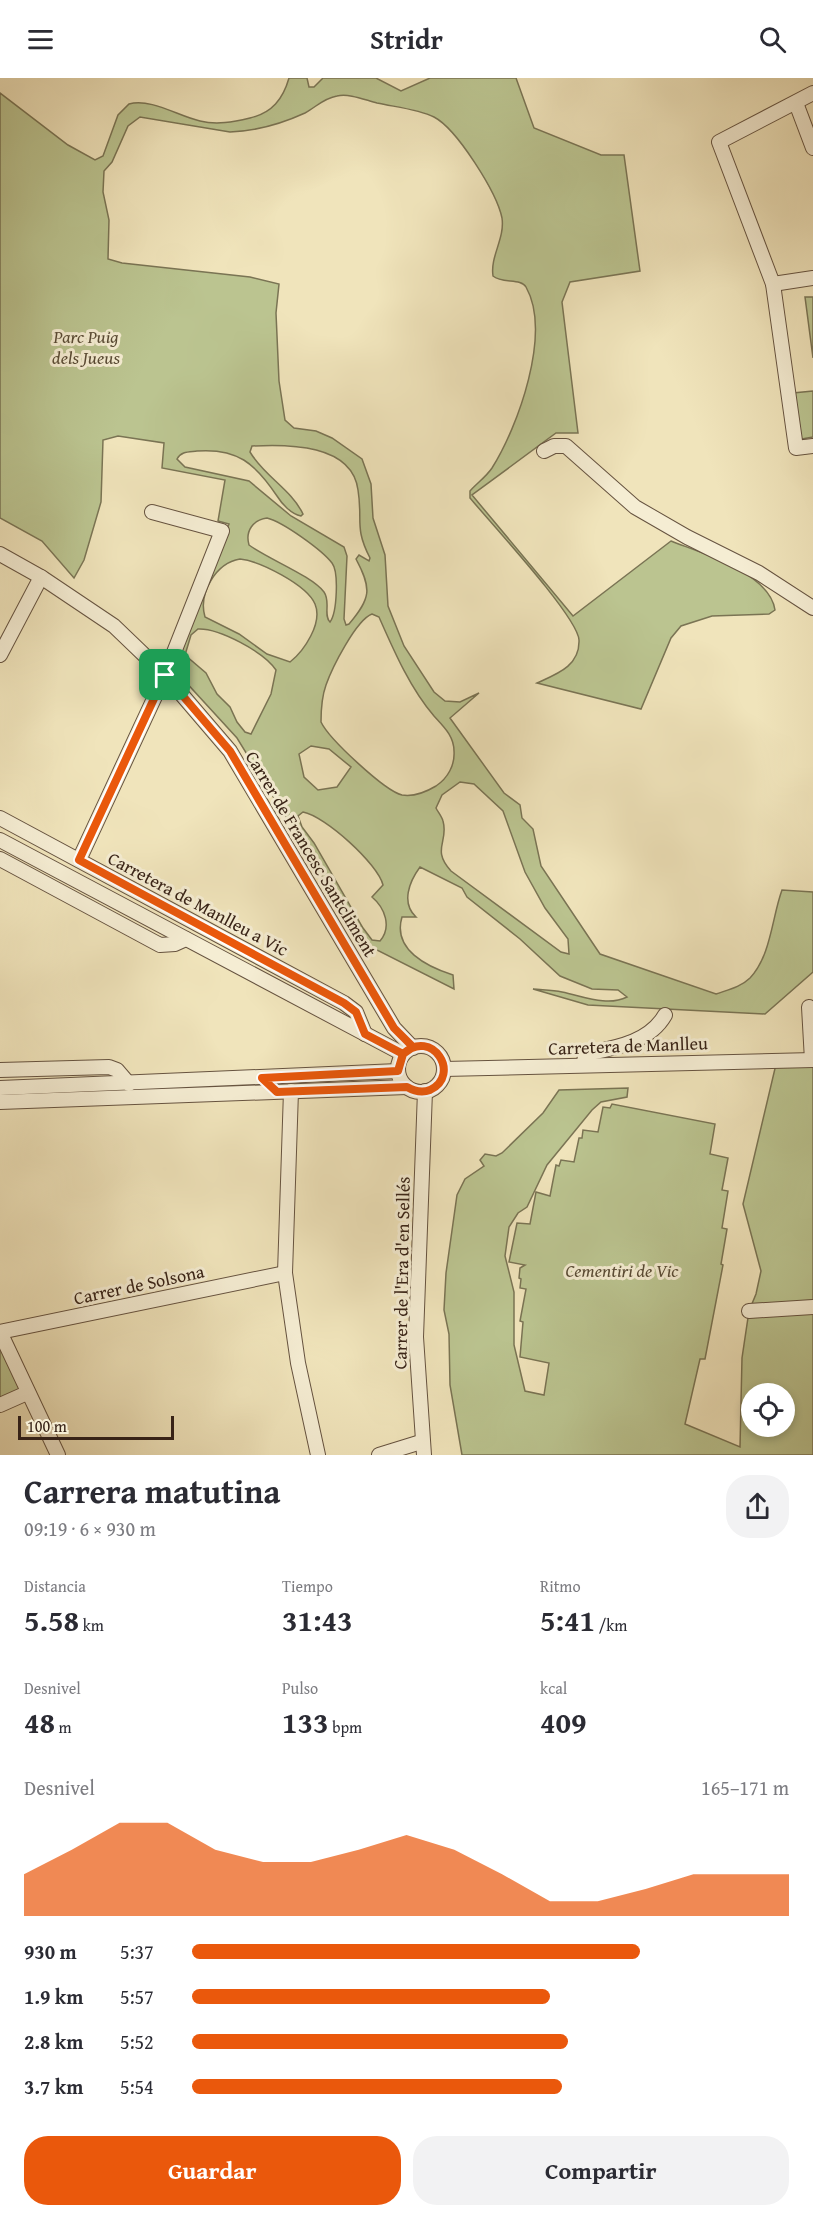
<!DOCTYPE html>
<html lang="es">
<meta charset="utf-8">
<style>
:root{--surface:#fff;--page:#f2f2f3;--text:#2b2b33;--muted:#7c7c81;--accent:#ea580c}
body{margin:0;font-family:"Gentium Book Plus",serif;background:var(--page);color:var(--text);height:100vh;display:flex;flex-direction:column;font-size:22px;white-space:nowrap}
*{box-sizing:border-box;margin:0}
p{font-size:20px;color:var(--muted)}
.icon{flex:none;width:33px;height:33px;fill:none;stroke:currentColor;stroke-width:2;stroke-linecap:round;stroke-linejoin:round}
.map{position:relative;height:1377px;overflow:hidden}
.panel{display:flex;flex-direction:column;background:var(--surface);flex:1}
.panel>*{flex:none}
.tools{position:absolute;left:741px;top:1305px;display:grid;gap:12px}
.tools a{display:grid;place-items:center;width:54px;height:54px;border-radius:50%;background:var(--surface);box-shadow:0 3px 9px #0003;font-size:30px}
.scale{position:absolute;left:18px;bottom:15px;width:156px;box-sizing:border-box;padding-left:6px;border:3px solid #382317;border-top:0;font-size:16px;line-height:21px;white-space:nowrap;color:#382317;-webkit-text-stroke:4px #f5edd3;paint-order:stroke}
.pin{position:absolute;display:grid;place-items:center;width:51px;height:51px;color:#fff;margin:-26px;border-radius:12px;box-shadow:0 3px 9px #0006}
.round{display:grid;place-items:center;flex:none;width:63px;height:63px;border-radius:24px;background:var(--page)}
.head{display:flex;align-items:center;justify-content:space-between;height:102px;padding:0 24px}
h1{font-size:33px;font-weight:700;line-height:45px}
.figures{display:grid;grid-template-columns:repeat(3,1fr);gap:9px;height:102px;padding:6px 24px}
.figures div{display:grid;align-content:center}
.figures b{font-size:30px;font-weight:700}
.figures small{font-size:16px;font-weight:400}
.figures p{font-size:16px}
.chart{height:168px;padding:12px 24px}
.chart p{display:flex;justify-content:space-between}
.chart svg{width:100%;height:108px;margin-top:6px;fill:var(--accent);opacity:.7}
.action{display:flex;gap:12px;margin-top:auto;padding:12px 24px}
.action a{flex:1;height:69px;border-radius:24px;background:var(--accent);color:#fff;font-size:24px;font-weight:700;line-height:69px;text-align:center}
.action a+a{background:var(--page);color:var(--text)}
ul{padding:0 24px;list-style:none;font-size:20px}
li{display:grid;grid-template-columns:96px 72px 1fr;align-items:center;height:45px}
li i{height:15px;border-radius:8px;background:var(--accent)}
header{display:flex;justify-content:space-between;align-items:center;height:78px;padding:0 24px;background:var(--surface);font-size:27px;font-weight:700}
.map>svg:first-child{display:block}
.green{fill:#bbc490;stroke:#7a7454;stroke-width:1.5;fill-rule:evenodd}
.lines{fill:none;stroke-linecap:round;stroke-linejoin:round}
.minor-casing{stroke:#665340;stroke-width:16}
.minor{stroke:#f5edd3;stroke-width:14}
.route-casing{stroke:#fff;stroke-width:12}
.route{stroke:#ea580c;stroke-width:8}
.labels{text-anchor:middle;stroke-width:6;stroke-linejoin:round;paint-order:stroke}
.park-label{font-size:18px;font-style:italic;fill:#594b35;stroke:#f5edd3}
.street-label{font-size:18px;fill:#382317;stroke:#f5edd3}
</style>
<header><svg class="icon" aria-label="menu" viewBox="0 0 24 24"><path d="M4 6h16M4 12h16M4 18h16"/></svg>Stridr<svg class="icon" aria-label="search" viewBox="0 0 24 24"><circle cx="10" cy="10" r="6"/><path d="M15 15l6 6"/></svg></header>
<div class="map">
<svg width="813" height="1377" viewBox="0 0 813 1377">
<rect width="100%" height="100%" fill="#f0e4bb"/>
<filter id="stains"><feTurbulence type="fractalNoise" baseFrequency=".00333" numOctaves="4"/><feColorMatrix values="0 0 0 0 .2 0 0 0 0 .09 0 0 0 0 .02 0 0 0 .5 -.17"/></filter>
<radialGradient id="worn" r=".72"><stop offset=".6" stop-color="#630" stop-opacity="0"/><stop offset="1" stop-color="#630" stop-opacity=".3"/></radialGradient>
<g class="green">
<path d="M289 0H307L309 9H314L323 0H376L401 13 430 0H516L534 50 601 77H624L640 193 570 204 562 224 578 355H556L472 417 573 538 671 463C701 475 770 495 775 532L769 536 712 538 681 548 671 560 641 631 537 605C557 596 580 588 579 562 578 539 489 443 470 420V413C477 405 486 399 492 390 518 349 552 255 526 209 521 200 502 206 493 198 490 178 505 161 502 140 497 115 457 51 434 39 418 31 395 29 377 25 365 22 349 15 337 18 324 20 316 29 305 35 281 46 256 53 230 54L140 39 128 48 112 84 104 93 103 114 109 142 108 181 122 185 250 199 279 206 276 235 279 303 285 342 294 350 316 353 332 360 362 381 371 406 373 440 385 477 388 528 404 568 434 614 445 623 460 624 479 615 450 640 504 715 520 727 522 740 533 751 541 788 600 876 716 916C727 912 741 909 750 900 771 878 772 839 782 812L813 814V894L765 936 588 927 533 911C542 912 552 912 562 914 583 918 607 929 627 919L618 912 592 911 560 898 520 861 467 819 462 810 420 789C409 804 401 825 416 839H402C392 872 428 889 453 897L454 911 363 865 237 660 172 589 229 446 218 443 225 402 162 390 164 365 118 358 103 362 101 424 84 482 74 500 42 463 0 440V15L68 67 95 82 103 78 118 37 129 26C151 20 178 38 200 43 217 47 233 44 250 40 272 35 283 21 289 0ZM252 368C288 366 352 366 358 412 363 443 354 449 370 480L369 483 359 477 356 481C372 511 371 520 349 546L346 547 344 541 347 478 344 469 291 438 249 403 185 389 177 381C181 373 189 374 197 373 237 370 255 385 277 418 282 426 291 436 301 438L303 436C291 411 264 398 250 374ZM267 440C283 444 322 472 332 485 339 494 337 535 330 544 323 537 331 524 324 514 312 498 268 481 249 467 245 453 253 442 267 440ZM240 481C260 483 307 507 315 526 323 545 304 573 290 584L267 576 239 556 205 539C198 515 216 485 240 481ZM372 536 379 539C394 573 410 610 434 638 444 649 454 658 454 673 455 687 448 700 436 708 426 714 414 719 402 717 385 713 329 661 321 644 321 633 322 618 326 607 332 590 356 542 372 536ZM198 551C219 550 264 574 276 592L271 616 251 656 245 654 237 644 230 629 217 616 206 595 185 577 191 557ZM311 668 329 671 351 689 337 709 318 712 304 699 299 676ZM460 704 474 706 503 733 525 794 545 830 568 861 569 876 561 874 451 793C431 771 449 764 443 743 442 739 438 734 436 730L442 717ZM303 734C325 738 378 786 383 807L372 819C385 830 392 849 380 863L372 862 363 850 314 765 302 749 298 738Z"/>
<polygon points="805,219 813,219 813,280"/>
<polygon points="813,313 813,359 802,361 798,358 793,315"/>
<path d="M777 982H813V1377H462L450 1307 449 1256 444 1232 446 1195 457 1117 465 1101 484 1088 480 1082 485 1076 496 1078 502 1075 543 1035 559 1012 628 1010 627 1019 601 1024 592 1032 547 1087 527 1129 518 1135 509 1149 505 1178 514 1214V1267L525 1313 544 1317 549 1285 520 1279 523 1244 520 1243 526 1211 520 1210 521 1201 519 1200 520 1190 525 1187 509 1184 517 1145 530 1146 536 1114 550 1118 556 1087 559 1088 561 1082 574 1084 579 1060H582L583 1052 598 1054 603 1029 610 1030 612 1026 715 1046 710 1076 728 1080 722 1112 728 1113 722 1150 727 1151 721 1186 723 1187 705 1281H700L685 1346 740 1369 742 1280 749 1233 756 1216 761 1193 743 1126ZM752 1316H784V1348H752Z"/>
<polygon points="0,1254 27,1315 0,1327"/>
</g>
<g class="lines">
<defs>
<g id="minor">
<polyline points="813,15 719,64 773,206 796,370 813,368"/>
<polyline points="796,25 813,70"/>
<polyline points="773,206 813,200"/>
<polyline points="544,373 554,368 566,368 635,429 687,459 759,495 813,530"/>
<polyline points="0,476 41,499 114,548 165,597 230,673 394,950 413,970"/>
<polyline points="0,577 41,499"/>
<polyline points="0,740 344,925 356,934 365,956"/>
<polyline points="0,762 403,976"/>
<polyline points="0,781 160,867 175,866 186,861"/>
<polyline points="79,782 165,597 222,453 152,434"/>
<polyline points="809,929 812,982"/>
<circle cx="421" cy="991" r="23"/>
<path d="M584 987 585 976C614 970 649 965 665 937"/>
<polyline points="444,991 813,982"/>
<polyline points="0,992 109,989 117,992 129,1006"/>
<polyline points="0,1010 398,993"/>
<polyline points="291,1013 285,1195 298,1285 318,1377"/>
<polyline points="0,1024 407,1009"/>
<polyline points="749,1233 813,1229"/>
<polyline points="0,1254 285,1195"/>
<polyline points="0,1254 58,1377"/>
<polyline points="0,1327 27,1315"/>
<polyline points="379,1377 421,1364"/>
<polyline points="424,1377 416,1259 425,1013"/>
</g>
</defs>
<use href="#minor" class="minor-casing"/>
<use href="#minor" class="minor"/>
</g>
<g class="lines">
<defs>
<path id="route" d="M165 597 230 673 394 950 413 969 403 976 398 993 262 1000 277 1014 407 1009C414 1013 422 1015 430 1012 462 997 432 949 403 976L365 956 356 934 344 925 79 782 165 597"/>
</defs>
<use href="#route" class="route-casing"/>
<use href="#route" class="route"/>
</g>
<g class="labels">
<g class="park-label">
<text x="86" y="265">Parc Puig<tspan x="86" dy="21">dels Jueus</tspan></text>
<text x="622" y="1199">Cementiri de Vic</text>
</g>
<g class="street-label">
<text transform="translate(311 776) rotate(59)" y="6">Carrer de Francesc Santcliment</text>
<text transform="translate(198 826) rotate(28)" y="6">Carretera de Manlleu a Vic</text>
<text transform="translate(628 968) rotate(-2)" y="6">Carretera de Manlleu</text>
<text transform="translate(402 1195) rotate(-89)" y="6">Carrer de l'Era d'en Sellés</text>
<text transform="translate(139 1207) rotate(-12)" y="6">Carrer de Solsona</text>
</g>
</g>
<rect width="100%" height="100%" filter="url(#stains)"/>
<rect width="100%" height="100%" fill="url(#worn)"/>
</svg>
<div class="tools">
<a><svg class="icon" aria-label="locate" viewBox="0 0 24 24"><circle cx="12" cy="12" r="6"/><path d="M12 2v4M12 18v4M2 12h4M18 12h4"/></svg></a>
</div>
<div class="scale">100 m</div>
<div class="pin" style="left:165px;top:597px;background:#1e9e55"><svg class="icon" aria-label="arrive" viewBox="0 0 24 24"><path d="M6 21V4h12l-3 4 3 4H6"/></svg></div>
</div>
<section class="panel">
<div class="head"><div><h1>Carrera matutina</h1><p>09:19 · 6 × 930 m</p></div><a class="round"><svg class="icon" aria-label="share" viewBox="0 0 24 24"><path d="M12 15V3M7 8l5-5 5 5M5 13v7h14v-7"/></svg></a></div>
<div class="figures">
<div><p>Distancia</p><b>5.58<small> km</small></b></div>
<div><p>Tiempo</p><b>31:43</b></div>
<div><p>Ritmo</p><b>5:41<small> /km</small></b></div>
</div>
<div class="figures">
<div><p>Desnivel</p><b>48<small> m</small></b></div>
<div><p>Pulso</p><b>133<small> bpm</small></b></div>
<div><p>kcal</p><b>409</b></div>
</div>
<div class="chart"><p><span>Desnivel</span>165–171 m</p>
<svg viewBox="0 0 160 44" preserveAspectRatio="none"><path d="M0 44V27L10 17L20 6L30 6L40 17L50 22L60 22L70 17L80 11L90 17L100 27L110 38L120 38L130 33L140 27L150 27L160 27V44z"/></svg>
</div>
<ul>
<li><b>930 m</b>5:37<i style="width:75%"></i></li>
<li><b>1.9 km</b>5:57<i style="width:60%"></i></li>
<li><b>2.8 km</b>5:52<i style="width:63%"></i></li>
<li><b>3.7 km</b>5:54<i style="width:62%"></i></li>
</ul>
<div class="action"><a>Guardar</a><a>Compartir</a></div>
</section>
